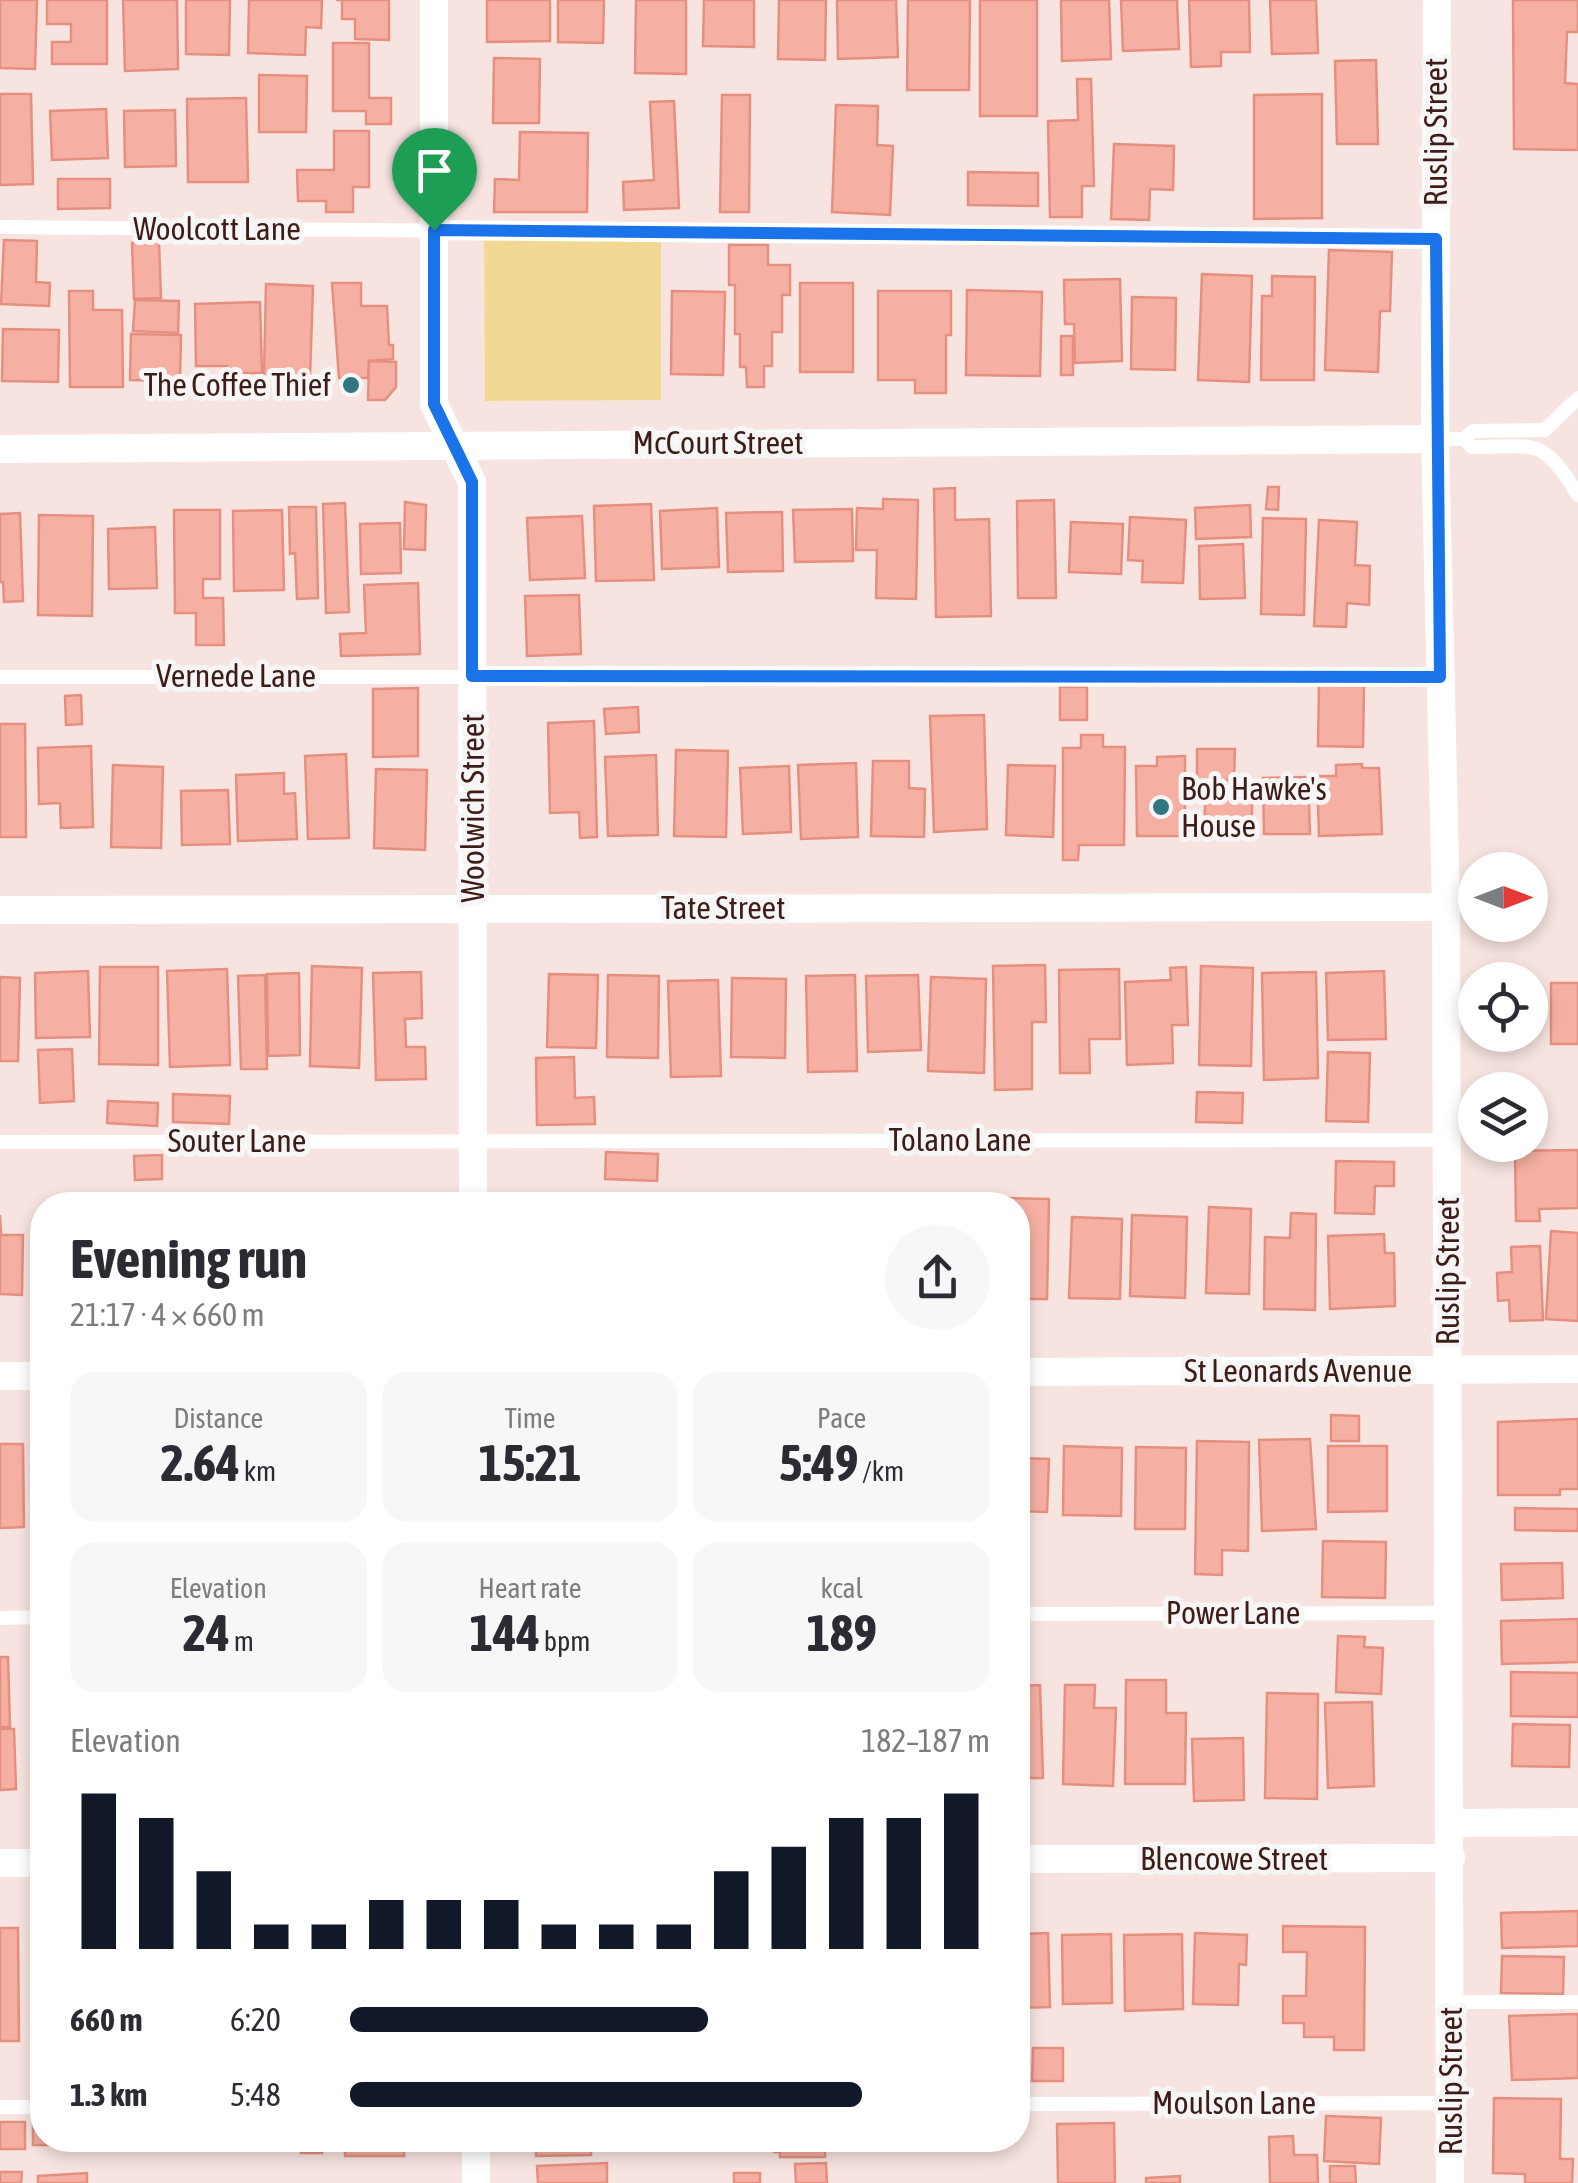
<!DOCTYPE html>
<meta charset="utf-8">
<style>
:root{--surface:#fff;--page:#f7f7f7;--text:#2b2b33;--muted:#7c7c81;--accent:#111827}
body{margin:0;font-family:"Asap Condensed",sans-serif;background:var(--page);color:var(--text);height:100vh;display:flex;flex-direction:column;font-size:38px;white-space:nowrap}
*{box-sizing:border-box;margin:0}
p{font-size:32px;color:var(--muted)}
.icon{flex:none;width:55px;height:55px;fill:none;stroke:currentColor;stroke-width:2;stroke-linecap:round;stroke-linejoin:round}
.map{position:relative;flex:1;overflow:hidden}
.drawer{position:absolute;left:30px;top:1192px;width:1000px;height:960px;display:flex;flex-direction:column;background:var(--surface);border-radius:40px;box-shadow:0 5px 15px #0003}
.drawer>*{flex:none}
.needle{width:65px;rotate:90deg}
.tools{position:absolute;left:1458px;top:852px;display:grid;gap:20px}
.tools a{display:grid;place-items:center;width:90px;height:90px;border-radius:50%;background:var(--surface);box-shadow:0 5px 15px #0003;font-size:50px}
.pin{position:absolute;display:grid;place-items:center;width:85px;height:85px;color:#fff;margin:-102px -42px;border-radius:50% 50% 50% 0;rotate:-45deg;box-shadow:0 0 10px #0007}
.pin .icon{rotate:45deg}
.round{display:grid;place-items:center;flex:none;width:105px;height:105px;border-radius:52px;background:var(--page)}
.headline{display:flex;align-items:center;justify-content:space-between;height:170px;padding:0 40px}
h1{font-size:55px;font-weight:700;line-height:75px}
.metrics{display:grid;grid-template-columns:repeat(3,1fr);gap:15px;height:170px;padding:10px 40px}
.metrics div{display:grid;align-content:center;border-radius:25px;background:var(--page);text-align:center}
.metrics b{font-size:50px;font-weight:700}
.metrics small{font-size:28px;font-weight:400}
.metrics p{font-size:28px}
.chart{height:280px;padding:20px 40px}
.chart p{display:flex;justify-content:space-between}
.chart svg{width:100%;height:180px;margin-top:10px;stroke:var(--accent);stroke-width:6}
ul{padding:0 40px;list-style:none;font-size:32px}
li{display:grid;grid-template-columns:160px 120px 1fr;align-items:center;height:75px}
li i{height:25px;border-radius:12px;background:var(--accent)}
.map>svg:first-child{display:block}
.green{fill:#f2d993}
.building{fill:#f6b0a3;stroke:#e58f80;stroke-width:2.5}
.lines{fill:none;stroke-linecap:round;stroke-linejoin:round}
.service{stroke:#fff;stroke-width:14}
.minor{stroke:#fff;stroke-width:28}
.route-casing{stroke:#fff;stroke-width:20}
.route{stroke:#1a73e8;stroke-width:12}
.poi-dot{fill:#307683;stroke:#f6f6f6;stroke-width:4}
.labels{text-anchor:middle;stroke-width:10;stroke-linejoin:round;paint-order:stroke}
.street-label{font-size:32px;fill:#3e1c17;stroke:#f6f6f6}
.poi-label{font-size:32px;fill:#3e1c17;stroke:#f6f6f6;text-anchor:end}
</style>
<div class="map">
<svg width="1578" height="2183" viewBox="0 0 1578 2183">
<rect width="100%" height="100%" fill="#f7e4e0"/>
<polygon class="green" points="661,239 661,400 485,401 484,240"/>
<g class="building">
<polygon points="0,0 37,0 35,69 0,68"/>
<polygon points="47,0 107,0 107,64 52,64 52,42 71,42 71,24 47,24"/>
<polygon points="123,0 177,0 178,69 125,71"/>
<polygon points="186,0 230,0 229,55 186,54"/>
<polygon points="249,0 322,0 321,28 306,27 305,55 248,53"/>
<polygon points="336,0 389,0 389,40 355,39 355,19 342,19 342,0"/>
<polygon points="487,0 550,0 550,41 487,42"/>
<polygon points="558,0 604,0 603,43 558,42"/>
<polygon points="636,0 686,0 686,74 635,73"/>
<polygon points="704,0 754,0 754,47 703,46"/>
<polygon points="779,0 826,0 825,60 778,59"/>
<polygon points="837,0 896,0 898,57 838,59"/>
<polygon points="908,0 970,0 969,90 907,90"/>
<rect x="980" y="0" width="57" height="116"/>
<polygon points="1061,0 1109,0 1111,59 1062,61"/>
<polygon points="1121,0 1177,0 1179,49 1123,51"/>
<polygon points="1189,0 1249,0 1250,52 1221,52 1221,66 1191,67"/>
<polygon points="1270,0 1316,0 1318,53 1272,54"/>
<polygon points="1513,0 1578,0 1578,32 1567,32 1565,83 1578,84 1578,150 1514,149"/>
<polygon points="333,43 369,43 369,98 391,98 391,124 366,124 366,111 333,111"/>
<polygon points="494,58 540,59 539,123 493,123"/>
<polygon points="1376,60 1378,144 1337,144 1335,61"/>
<polygon points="259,75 307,76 306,132 259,132"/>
<polygon points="1077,79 1091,79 1094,186 1082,186 1082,217 1050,217 1048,121 1078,120"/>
<polygon points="0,94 31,94 33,184 0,185"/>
<polygon points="1322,94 1322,218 1254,219 1254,95"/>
<polygon points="722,95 750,95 749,212 720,212"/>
<polygon points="246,98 248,182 188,182 187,99"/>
<polygon points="674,101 679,208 624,210 623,182 654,180 650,102"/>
<polygon points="836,105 878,106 877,145 893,146 890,215 832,212"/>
<polygon points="106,109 108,158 52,160 50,111"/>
<polygon points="175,110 176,166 125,167 124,111"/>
<polygon points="334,131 369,131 369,187 353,187 353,212 326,212 326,201 298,201 297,170 334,170"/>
<polygon points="520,132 588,133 587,212 494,212 495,179 519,180"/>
<polygon points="1114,144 1174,146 1173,190 1150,189 1149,220 1111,219"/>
<polygon points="968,172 1038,173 1038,206 968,205"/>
<polygon points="58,179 110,179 110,208 58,209"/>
<polygon points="4,240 37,241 36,282 50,283 49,306 1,304"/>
<polygon points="159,242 161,298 134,299 132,243"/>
<polygon points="729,245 768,245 768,265 790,265 790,295 782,295 782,332 772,332 772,366 764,366 764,387 747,387 746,367 740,367 740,334 735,334 735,285 729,285"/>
<polygon points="1329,250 1392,252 1390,311 1380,311 1378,372 1325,370"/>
<polygon points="1202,274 1252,276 1249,382 1198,380"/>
<polygon points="1272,276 1315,277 1314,380 1261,380 1262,296 1272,296"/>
<polygon points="1120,279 1122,361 1075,363 1074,324 1065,324 1064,280"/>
<polygon points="332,283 361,283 361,306 387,306 389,345 393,345 393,359 369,361 368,378 339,378"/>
<rect x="800" y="283" width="53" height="89"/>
<polygon points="266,284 313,286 310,378 264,377"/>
<polygon points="967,290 1042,292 1040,376 966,375"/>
<polygon points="69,291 93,291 93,310 122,310 123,387 70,387"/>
<polygon points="672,291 725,292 723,375 671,374"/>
<polygon points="878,291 951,291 951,335 946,335 946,393 915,393 915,380 878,380"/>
<polygon points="1132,297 1176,298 1175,370 1131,369"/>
<polygon points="135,300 179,301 178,333 133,331"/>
<polygon points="260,302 262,373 227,373 227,366 196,366 195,304"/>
<polygon points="3,329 59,330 58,382 2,381"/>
<polygon points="131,334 181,335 180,381 130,380"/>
<rect x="1061" y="336" width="12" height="39"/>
<polygon points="369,361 396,362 396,387 385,400 368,400"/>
<polygon points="1268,487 1279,487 1278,510 1266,509"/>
<polygon points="955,488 955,520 989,519 991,616 936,617 934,489"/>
<polygon points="883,499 918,500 916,599 876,598 877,550 856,550 857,508 883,509"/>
<polygon points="1054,500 1056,598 1018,598 1017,501"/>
<polygon points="405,502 426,505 425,550 404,549"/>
<polygon points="345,503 349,612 326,613 323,504"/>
<polygon points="651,504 654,580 596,581 594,506"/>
<polygon points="1250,505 1251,537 1196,539 1195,508"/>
<polygon points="289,507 316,507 318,598 297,599 295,553 290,554"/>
<polygon points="717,508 719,567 662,569 660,511"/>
<polygon points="852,509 853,561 795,562 793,510"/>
<polygon points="174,510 220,510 220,579 203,579 203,598 223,598 224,645 196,645 196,613 175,613"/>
<polygon points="282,510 284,590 234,591 233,511"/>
<polygon points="782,512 783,571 728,572 726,513"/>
<polygon points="20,513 23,601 4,602 3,582 0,582 0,514"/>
<polygon points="39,515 93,516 92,616 38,615"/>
<polygon points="582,516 585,578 530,580 527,518"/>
<polygon points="1130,517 1186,520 1183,583 1142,582 1143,561 1128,560"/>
<polygon points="1263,518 1306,519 1304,615 1261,614"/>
<polygon points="1319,520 1357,522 1355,565 1370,566 1369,605 1347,603 1346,627 1314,626"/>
<polygon points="1071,522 1123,524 1121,574 1069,572"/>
<polygon points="400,523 401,573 361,574 360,524"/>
<polygon points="155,527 157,588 109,589 108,529"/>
<polygon points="1243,544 1245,598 1200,599 1199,546"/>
<polygon points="418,583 420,654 341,656 340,634 366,633 364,585"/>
<polygon points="579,595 581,654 527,656 525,596"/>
<polygon points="1319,685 1364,686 1363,747 1318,746"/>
<rect x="1060" y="687" width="27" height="33"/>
<polygon points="418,688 418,756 373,757 373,689"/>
<polygon points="81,695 82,724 66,725 65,696"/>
<polygon points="638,707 639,732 606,734 604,709"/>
<polygon points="984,715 987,829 934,832 930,716"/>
<polygon points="594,721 597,837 580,838 579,812 550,813 548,723"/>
<polygon points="0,724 25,724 26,837 0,837"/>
<polygon points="1081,735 1103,735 1103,747 1125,747 1124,845 1079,845 1078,860 1063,860 1063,748 1081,748"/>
<polygon points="91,746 93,827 61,828 60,803 39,804 38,748"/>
<polygon points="1197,749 1235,749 1234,780 1197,780"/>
<polygon points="676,750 728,751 726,837 674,836"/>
<polygon points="346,754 349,838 308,839 305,756"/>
<polygon points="656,755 658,835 608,836 605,757"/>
<polygon points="1185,756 1185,836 1137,836 1136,766 1157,766 1157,757"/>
<polygon points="873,761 909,761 909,788 925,789 924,837 871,836"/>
<polygon points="856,763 858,837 801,839 798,765"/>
<polygon points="1362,764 1362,768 1379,768 1382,834 1319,836 1317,776 1336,776 1336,765"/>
<polygon points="113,765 163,767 161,848 111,847"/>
<polygon points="1008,765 1055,766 1053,837 1006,835"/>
<polygon points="789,766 791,832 743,834 740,768"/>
<polygon points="376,769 427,770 425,850 374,848"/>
<polygon points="284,773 284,794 295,793 297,839 238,841 236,775"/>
<polygon points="1308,777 1310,834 1264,834 1263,778"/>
<polygon points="1206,782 1253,783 1251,837 1204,836"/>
<polygon points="228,790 230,844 182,845 181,791"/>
<polygon points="1045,965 1046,1022 1032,1022 1032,1089 995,1090 993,966"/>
<polygon points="312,966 362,968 359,1068 310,1066"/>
<polygon points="1201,966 1253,968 1251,1066 1199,1065"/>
<polygon points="100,967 158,967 158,1065 99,1064"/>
<polygon points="1186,967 1188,1025 1172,1025 1173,1063 1127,1065 1125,982 1171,980 1170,968"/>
<polygon points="227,969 230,1065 170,1067 167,971"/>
<polygon points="1119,969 1120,1039 1089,1039 1090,1073 1060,1073 1059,970"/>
<polygon points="88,971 90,1037 36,1038 35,973"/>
<polygon points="1384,971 1386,1039 1328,1040 1326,973"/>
<polygon points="421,972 422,1018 405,1019 406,1047 425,1047 426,1079 376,1080 373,973"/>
<polygon points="1316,972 1318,1078 1264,1080 1262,973"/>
<polygon points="299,973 300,1055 268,1056 267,974"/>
<polygon points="549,974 598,975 596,1048 547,1047"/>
<polygon points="265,975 267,1069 241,1069 238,976"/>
<polygon points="608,975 659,976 658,1058 607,1057"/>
<polygon points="855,975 857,1071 808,1072 806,976"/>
<polygon points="918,975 921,1050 868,1052 866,976"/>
<polygon points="0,977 20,978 18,1061 0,1061"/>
<polygon points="931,977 986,979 984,1073 928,1071"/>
<polygon points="732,978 786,979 785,1058 731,1057"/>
<polygon points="718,980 721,1076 671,1077 668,981"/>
<rect x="1551" y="983" width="27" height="61"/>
<polygon points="72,1049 74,1101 40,1103 38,1050"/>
<polygon points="1328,1052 1370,1053 1368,1122 1326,1121"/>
<polygon points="574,1057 575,1098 594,1097 595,1124 537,1125 536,1058"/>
<polygon points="1197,1092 1243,1093 1242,1123 1196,1122"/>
<polygon points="173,1094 230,1096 229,1124 173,1122"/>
<polygon points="108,1101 158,1103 157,1126 107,1123"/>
<polygon points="1578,1150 1578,1208 1539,1209 1540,1221 1516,1221 1515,1151"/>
<polygon points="606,1152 658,1154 657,1181 605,1179"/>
<polygon points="162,1155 162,1179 135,1180 134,1156"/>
<polygon points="1336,1161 1394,1162 1394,1186 1375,1186 1374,1214 1335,1213"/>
<rect x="402" y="1197" width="32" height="8"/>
<polygon points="1000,1198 1049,1199 1047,1299 1018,1299 1018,1205 999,1205"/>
<polygon points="788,1201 788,1205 730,1205 730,1203"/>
<polygon points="1209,1207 1251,1209 1249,1294 1206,1293"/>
<polygon points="1291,1213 1316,1214 1315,1310 1264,1309 1265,1237 1290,1238"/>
<polygon points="0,1215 1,1235 23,1235 22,1295 0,1294"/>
<polygon points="1132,1215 1187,1217 1185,1298 1130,1296"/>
<polygon points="1072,1217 1122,1219 1120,1299 1069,1298"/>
<polygon points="42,1223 42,1304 38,1304 37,1224"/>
<polygon points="1551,1231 1578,1233 1578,1321 1546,1319"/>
<polygon points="1384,1234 1385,1253 1394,1253 1395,1306 1330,1309 1328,1236"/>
<polygon points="1540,1246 1543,1320 1510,1321 1509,1300 1498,1301 1497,1273 1512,1272 1511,1247"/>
<polygon points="1331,1415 1359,1416 1359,1441 1331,1441"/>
<polygon points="1578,1419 1578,1489 1560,1489 1560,1495 1498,1495 1498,1422"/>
<polygon points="1310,1439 1316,1529 1262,1531 1259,1440"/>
<polygon points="1197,1441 1249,1442 1248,1551 1222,1550 1222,1575 1195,1574"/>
<polygon points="0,1444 23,1444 24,1527 0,1528"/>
<polygon points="34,1445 42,1445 42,1524 37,1524"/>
<polygon points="1064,1446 1122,1448 1121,1516 1063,1515"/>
<polygon points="1328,1446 1387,1446 1387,1511 1328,1512"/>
<polygon points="1136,1447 1186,1448 1185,1529 1135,1529"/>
<polygon points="1018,1458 1049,1459 1047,1512 1018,1511"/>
<polygon points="1515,1508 1578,1509 1578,1531 1515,1530"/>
<polygon points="1323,1541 1386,1542 1385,1598 1322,1597"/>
<polygon points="1562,1563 1563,1598 1502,1600 1501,1564"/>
<polygon points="1578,1619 1578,1662 1502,1664 1501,1621"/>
<polygon points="1338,1636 1365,1637 1364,1647 1383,1648 1381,1694 1336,1692"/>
<polygon points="0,1657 8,1657 10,1727 0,1727"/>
<polygon points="1511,1672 1578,1673 1578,1717 1511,1716"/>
<polygon points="1126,1680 1166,1680 1166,1713 1186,1713 1185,1784 1125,1784"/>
<polygon points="1040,1685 1043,1778 1018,1778 1018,1686"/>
<polygon points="1065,1685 1095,1685 1094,1708 1116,1708 1113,1786 1063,1784"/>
<rect x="35" y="1689" width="7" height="111"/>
<polygon points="1267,1693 1318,1694 1317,1799 1265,1798"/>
<polygon points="1372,1702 1374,1786 1328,1788 1325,1703"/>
<polygon points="1513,1724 1570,1725 1569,1767 1512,1766"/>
<polygon points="0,1729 14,1729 16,1789 0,1790"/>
<polygon points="1243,1738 1244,1800 1194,1801 1192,1739"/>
<polygon points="1578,1911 1578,1946 1502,1948 1501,1913"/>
<polygon points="37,1920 42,1920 42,2002 38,2002"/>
<polygon points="1283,1926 1365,1927 1364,2050 1334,2050 1334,2037 1304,2037 1304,2023 1283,2023 1283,1996 1306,1996 1307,1952 1283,1952"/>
<polygon points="0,1928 18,1928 19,2041 0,2041"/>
<polygon points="1048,1933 1050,2007 1018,2008 1018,1934"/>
<polygon points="1195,1933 1247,1935 1246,1965 1239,1964 1238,2005 1193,2004"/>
<polygon points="1111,1934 1112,2003 1063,2004 1062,1935"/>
<polygon points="1182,1934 1183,2009 1125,2011 1124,1935"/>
<polygon points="1502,1956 1564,1957 1563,1994 1501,1993"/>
<polygon points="1578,2014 1578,2078 1512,2080 1509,2016"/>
<polygon points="1033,2048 1063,2048 1063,2081 1032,2081"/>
<polygon points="34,2059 42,2059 42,2088 33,2088"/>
<polygon points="1494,2098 1561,2099 1560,2159 1573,2159 1572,2183 1525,2183 1525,2174 1493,2173"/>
<polygon points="1326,2116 1381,2118 1379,2164 1324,2161"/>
<polygon points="33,2118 42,2118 42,2140 64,2140 64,2145 33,2145"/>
<rect x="0" y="2122" width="25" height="27"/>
<polygon points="1114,2123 1115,2183 1058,2183 1057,2124"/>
<polygon points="1293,2136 1294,2155 1317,2155 1318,2183 1270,2183 1269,2137"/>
<rect x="66" y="2140" width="31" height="5"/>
<rect x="301" y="2140" width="21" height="13"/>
<rect x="345" y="2140" width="59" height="16"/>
<polygon points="536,2140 591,2140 591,2155 536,2156"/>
<polygon points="774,2140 825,2140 825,2157 780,2157 780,2152 774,2152"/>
<polygon points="607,2163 607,2183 538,2183 537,2166"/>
<polygon points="826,2163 827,2183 796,2183 795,2164"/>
<polygon points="1330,2166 1355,2166 1356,2183 1330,2183"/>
<polygon points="0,2172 22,2172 21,2183 0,2183"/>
<polygon points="87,2173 87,2183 38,2183 38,2176"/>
<rect x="734" y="2173" width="26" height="10"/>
<polygon points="1180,2176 1180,2183 1146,2183 1146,2178"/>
</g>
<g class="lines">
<g class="service">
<polyline points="0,227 1436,239"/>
<polyline points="1435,439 1464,439 1473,431 1545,430 1578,398"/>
<path d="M1464 439 1472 447C1538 447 1541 436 1578 495"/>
<polyline points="0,677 1440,677"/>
<polyline points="0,1142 1447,1140"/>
<polyline points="1018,1614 1449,1613"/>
<polyline points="0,1618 42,1617"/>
<polyline points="1451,2002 1578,2002"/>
<polyline points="1018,2104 1450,2103"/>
<polyline points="0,2107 42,2107"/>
</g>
<g class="minor">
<polyline points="434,0 434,404 472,482 473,1205"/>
<polyline points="1437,0 1435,439 1446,907 1450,2183"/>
<polyline points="0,449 1435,439"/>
<polyline points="0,910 1446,907"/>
<polyline points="1018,1372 1578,1369"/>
<polyline points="0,1376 42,1376"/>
<polyline points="1451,1823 1578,1822"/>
<polyline points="1018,1859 1451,1858"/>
<polyline points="0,1863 42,1863"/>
<polyline points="476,2183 476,2140"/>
</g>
</g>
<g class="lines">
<defs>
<polygon id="route" points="434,230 1436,239 1440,677 472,676 472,482 434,404"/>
</defs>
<use href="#route" class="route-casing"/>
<use href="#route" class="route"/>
</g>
<g class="poi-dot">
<circle cx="351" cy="385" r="10"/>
<circle cx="1161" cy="807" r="10"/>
</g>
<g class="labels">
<g class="street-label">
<text transform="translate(1436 132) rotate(-90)" y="11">Ruslip Street</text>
<text x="217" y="240">Woolcott Lane</text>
<text x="718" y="454">McCourt Street</text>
<text x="236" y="687">Vernede Lane</text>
<text transform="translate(473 808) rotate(-90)" y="11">Woolwich Street</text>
<text x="723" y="919">Tate Street</text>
<text x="960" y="1151">Tolano Lane</text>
<text x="237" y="1152">Souter Lane</text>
<text transform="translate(1448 1271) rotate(-90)" y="11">Ruslip Street</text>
<text x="1298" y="1382">St Leonards Avenue</text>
<text x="1233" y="1624">Power Lane</text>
<text x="1234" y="1870">Blencowe Street</text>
<text transform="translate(1451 2081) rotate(-90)" y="11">Ruslip Street</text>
<text x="1234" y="2114">Moulson Lane</text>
</g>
<g class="poi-label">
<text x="331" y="396">The Coffee Thief</text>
<text x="1181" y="800" text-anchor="start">Bob Hawke's<tspan x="1181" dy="37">House</tspan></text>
</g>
</g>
</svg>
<div class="tools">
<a><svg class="needle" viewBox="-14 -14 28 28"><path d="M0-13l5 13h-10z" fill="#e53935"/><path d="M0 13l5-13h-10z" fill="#7c7c81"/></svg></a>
<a><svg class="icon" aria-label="locate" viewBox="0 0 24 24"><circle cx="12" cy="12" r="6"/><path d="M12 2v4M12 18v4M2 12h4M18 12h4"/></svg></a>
<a><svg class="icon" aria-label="layers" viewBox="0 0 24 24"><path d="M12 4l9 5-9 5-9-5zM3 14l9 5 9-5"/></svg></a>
</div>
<div class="pin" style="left:434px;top:230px;background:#1e9e55"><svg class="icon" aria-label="arrive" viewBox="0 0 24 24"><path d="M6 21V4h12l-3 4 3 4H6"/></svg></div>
<section class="drawer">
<div class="headline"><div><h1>Evening run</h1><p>21:17 · 4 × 660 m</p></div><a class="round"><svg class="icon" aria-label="share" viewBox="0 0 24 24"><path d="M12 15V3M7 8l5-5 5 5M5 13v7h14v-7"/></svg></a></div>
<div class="metrics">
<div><p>Distance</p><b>2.64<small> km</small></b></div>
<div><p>Time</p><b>15:21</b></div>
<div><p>Pace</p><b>5:49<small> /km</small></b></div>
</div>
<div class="metrics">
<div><p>Elevation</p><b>24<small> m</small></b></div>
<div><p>Heart rate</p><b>144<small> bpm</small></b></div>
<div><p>kcal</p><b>189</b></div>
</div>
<div class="chart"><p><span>Elevation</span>182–187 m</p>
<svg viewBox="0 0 160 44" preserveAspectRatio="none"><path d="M5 44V6M15 44V12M25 44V25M35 44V38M45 44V38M55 44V32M65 44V32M75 44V32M85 44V38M95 44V38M105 44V38M115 44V25M125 44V19M135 44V12M145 44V12M155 44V6"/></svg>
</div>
<ul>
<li><b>660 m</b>6:20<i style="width:56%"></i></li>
<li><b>1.3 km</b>5:48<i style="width:80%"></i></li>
</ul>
</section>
</div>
